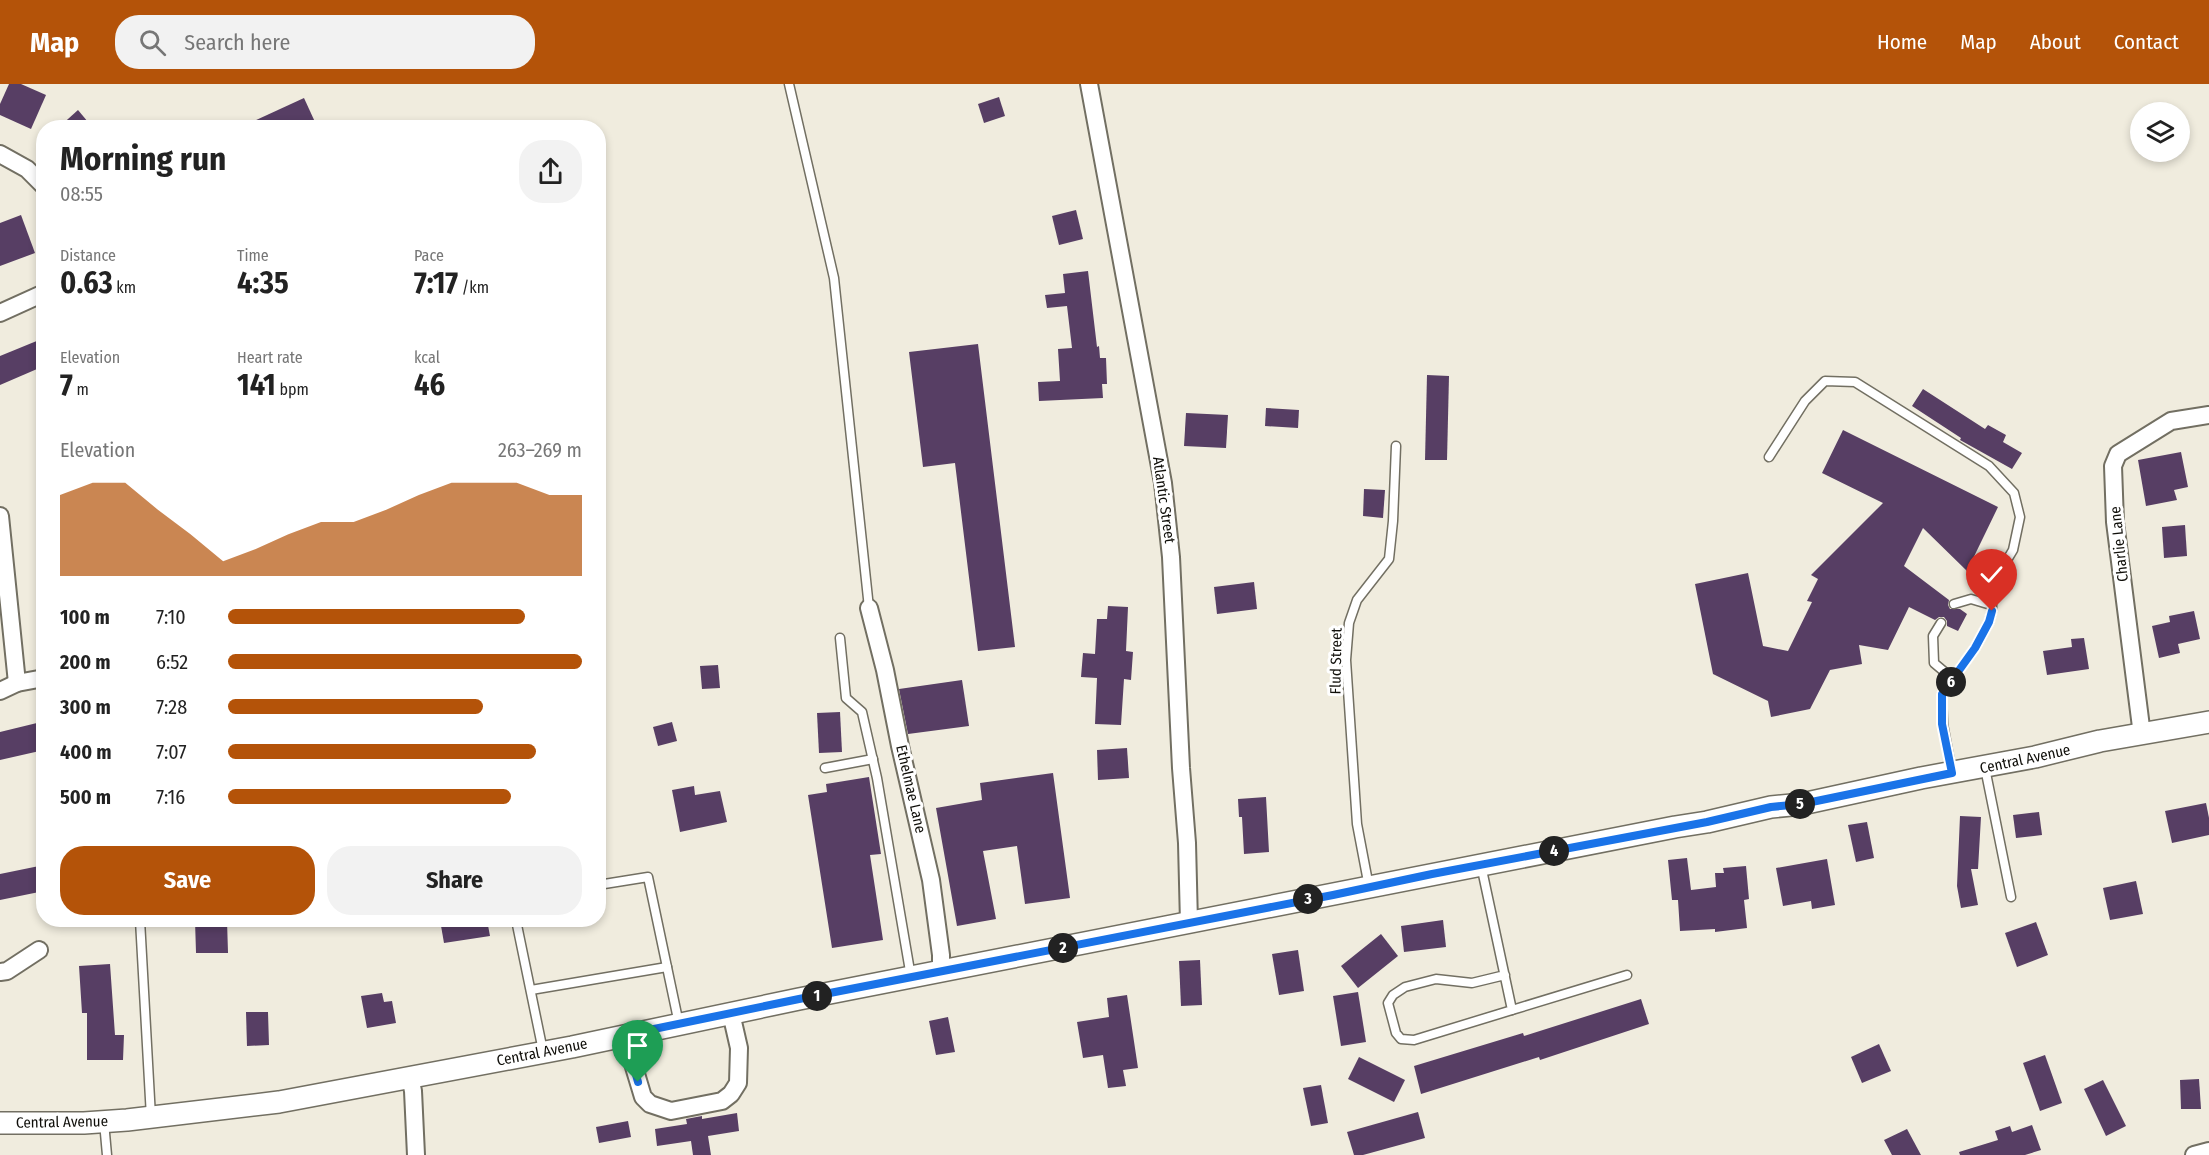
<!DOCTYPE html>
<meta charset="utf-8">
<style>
:root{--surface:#fff;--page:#f2f2f2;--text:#222;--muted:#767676;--accent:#b45309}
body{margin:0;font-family:"Fira Sans Condensed",sans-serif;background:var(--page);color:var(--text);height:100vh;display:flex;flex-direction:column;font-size:22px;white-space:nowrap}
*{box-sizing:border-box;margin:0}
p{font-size:20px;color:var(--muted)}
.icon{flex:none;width:33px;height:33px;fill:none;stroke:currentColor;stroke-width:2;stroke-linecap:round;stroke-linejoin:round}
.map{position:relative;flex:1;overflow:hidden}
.drawer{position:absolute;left:36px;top:36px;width:570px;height:807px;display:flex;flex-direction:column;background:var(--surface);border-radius:24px;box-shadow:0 3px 9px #0003}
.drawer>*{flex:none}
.fabs{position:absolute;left:2130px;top:18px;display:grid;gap:12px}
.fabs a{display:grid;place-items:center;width:60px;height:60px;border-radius:50%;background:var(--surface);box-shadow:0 3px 9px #0003;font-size:30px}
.pin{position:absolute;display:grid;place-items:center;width:51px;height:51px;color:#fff;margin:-62px -26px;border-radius:50% 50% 50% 0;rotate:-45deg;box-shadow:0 0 6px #0007}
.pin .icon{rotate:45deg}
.km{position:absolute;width:30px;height:30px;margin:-15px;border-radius:50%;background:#222;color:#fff;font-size:16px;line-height:30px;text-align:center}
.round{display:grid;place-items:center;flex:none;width:63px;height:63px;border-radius:24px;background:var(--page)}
.headline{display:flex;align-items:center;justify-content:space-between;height:102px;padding:0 24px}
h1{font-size:33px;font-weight:700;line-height:45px}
.metrics{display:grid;grid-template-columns:repeat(3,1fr);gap:9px;height:102px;padding:6px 24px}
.metrics div{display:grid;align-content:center}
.metrics b{font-size:30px;font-weight:700}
.metrics small{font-size:16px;font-weight:400}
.metrics p{font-size:16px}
.chart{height:168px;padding:12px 24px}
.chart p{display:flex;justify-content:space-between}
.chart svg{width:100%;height:108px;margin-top:6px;fill:var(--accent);opacity:.7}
.cta{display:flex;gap:12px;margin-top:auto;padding:12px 24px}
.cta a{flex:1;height:69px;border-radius:24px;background:var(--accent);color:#fff;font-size:24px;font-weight:700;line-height:69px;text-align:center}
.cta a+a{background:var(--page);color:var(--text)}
ul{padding:0 24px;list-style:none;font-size:20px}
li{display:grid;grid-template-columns:96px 72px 1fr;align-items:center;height:45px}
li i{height:15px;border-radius:8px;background:var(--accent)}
header{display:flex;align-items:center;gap:36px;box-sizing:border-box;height:84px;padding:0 30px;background:var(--accent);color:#fff}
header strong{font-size:28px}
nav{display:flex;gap:33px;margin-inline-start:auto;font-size:21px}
.search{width:420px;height:54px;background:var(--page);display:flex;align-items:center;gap:15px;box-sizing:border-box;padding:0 21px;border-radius:24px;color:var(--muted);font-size:22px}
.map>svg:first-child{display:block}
.building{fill:#573e64}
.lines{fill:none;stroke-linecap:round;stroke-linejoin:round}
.service-casing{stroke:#726f62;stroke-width:11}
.minor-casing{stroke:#726f62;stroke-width:20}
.tertiary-casing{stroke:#726f62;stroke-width:24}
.service{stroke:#fff;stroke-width:8}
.minor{stroke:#fff;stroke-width:16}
.tertiary{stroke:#fff;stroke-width:21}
.route-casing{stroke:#fff;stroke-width:12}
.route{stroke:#1a73e8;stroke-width:8}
.labels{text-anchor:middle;stroke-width:6;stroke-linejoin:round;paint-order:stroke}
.street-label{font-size:15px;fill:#0f0e09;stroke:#fff}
</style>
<header>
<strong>Map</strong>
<div class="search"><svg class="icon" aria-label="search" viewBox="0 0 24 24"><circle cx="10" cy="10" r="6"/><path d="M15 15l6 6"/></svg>Search here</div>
<nav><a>Home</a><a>Map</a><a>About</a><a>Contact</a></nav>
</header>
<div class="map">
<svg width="2209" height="1071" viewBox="0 0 2209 1071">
<rect width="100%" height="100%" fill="#f0ecde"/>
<g class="building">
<polygon points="9,0 21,0 46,11 31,45 0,31 0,20"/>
<polygon points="999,13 1005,32 984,39 978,20"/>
<polygon points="304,14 315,38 303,44 239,44"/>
<polygon points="78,26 93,44 58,44"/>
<polygon points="1076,126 1083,155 1059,161 1052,132"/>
<polygon points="21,131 35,169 0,182 0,139"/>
<polygon points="1088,187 1097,263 1099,262 1100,274 1106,274 1107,300 1102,300 1103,314 1039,317 1038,298 1060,297 1058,265 1072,264 1067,222 1047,224 1045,211 1065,209 1063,190"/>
<polygon points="44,254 44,282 0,301 0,272"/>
<polygon points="978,260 1015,563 978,567 955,379 923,383 909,268"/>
<polygon points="1427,291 1449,292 1447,376 1425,376"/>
<polygon points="1923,305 1985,345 1988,341 2006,351 2003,358 2022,369 2012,385 1960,356 1961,354 1912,322"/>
<polygon points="1266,324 1299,326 1298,344 1265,342"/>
<polygon points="1186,329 1228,331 1226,364 1184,362"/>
<polygon points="1843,346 1998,423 1967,487 1923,444 1904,482 1949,516 1948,521 1950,525 1960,525 1967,530 1958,547 1947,542 1947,537 1944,533 1939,533 1935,536 1909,523 1888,566 1859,561 1862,580 1830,586 1810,625 1771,633 1768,617 1713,590 1695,500 1748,489 1763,562 1788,567 1812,518 1807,517 1818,495 1811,491 1883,419 1822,389"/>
<polygon points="2181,368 2188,403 2174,406 2177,416 2146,422 2138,376"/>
<polygon points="1364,405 1385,406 1383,434 1363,432"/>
<polygon points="2185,441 2187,472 2164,474 2162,443"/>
<polygon points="1254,498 1257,525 1217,530 1214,503"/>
<polygon points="1108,522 1128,523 1126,567 1133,568 1131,596 1124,595 1121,641 1095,640 1097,594 1081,593 1083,569 1095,570 1097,535 1107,535"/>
<polygon points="2194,527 2200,555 2178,560 2180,569 2159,574 2152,542 2170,538 2169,532"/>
<polygon points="2084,554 2089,585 2047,591 2043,567 2072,563 2071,555"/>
<polygon points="718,581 720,604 702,605 700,582"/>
<polygon points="962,596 969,642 908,650 899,605"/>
<polygon points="840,628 842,668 819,669 817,629"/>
<polygon points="41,638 44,648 44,666 0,676 0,648"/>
<polygon points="672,638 677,657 658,662 653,643"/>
<polygon points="1127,664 1129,694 1098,696 1097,666"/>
<polygon points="1053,689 1070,814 1025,820 1017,762 983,767 996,835 957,842 936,724 982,716 980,699"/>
<polygon points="869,693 881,770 870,771 883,856 832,864 808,711 827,708 826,700"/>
<polygon points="694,702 695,711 720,707 727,738 680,748 672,706"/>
<polygon points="1266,713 1269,768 1244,770 1242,733 1239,733 1238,715"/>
<polygon points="2206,719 2209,734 2209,751 2172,759 2165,727"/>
<polygon points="2039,728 2042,751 2016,754 2013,731"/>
<polygon points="1960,732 1981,733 1978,785 1971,785 1978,821 1961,824 1957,802"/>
<polygon points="1867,738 1874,774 1856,778 1848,741"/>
<polygon points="1687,774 1691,806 1716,803 1715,789 1724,789 1723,784 1746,782 1749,815 1744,816 1747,844 1715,848 1715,845 1680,847 1678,816 1672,816 1668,776"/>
<polygon points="1827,775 1835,821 1812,825 1811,817 1783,822 1776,784"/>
<polygon points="44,781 44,807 0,816 0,790"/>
<polygon points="2136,797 2143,830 2110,836 2103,804"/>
<polygon points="195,836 227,836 228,869 196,869"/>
<polygon points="440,836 487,836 490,852 444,859"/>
<polygon points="1443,836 1446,863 1404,868 1401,842"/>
<polygon points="2036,838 2048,871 2017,883 2005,849"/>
<polygon points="1381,850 1398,872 1358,904 1341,882"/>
<polygon points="1298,866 1304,907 1279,911 1272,870"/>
<polygon points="1200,876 1202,921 1181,922 1179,877"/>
<polygon points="110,880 115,951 124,951 123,976 87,976 87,929 82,929 79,882"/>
<polygon points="1358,908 1366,958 1341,962 1333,912"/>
<polygon points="382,909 384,918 392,917 396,939 367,944 361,912"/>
<polygon points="1127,911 1138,984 1123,986 1126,1002 1108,1004 1103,971 1083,974 1077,938 1109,933 1107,914"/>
<polygon points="1641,915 1649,940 1540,976 1539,973 1421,1010 1414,982 1523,949 1524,952"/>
<polygon points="246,928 268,928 269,961 247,962"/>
<polygon points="948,933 955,968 936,971 929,937"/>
<polygon points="1879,960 1891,987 1862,999 1851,973"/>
<polygon points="2045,971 2062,1019 2040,1027 2023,979"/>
<polygon points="1359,973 1405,996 1394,1018 1348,995"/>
<polygon points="2199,995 2201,1025 2181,1025 2180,996"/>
<polygon points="2103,996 2126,1042 2106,1052 2084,1005"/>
<polygon points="1321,1001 1328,1039 1311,1042 1303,1004"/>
<polygon points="1418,1028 1425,1054 1363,1071 1354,1071 1347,1048"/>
<polygon points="737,1029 739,1047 708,1052 711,1071 693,1071 691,1057 657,1062 655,1045 687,1040 686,1035 702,1032 702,1035"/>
<polygon points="628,1037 631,1053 599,1059 596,1043"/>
<polygon points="2032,1041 2041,1066 2025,1071 1960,1071 1959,1068 1998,1056 1995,1047 2010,1042 2012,1048"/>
<polygon points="1907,1045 1921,1071 1892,1071 1884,1056"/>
</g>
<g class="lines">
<defs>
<g id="service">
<polyline points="789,0 834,194 869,524"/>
<polyline points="1769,373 1805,317 1825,297 1855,298 1989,382 2014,409 2020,433 2013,466 1992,501 1992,527 1989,538 1975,564 1942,610 1943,640 1952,689"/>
<polyline points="1954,520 1971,515 1991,521"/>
<polyline points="1941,539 1933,552 1934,579 1953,595"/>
<polyline points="840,554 846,614 862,628 877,694 911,893"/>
<polyline points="825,684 873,675"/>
<polyline points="1985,684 2011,813"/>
<polyline points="1481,781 1512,926 1414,956 1401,955 1396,949 1388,919 1393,911 1405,903 1436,895 1472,899 1505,891"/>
<polyline points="598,801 648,793 679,940"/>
<polyline points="1369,803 1357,740 1346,576 1349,539 1357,516 1389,475 1393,437 1396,362"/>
<polyline points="140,836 151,1033"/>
<polyline points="516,836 543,967"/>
<polyline points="531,906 667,883"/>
<polyline points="1512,926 1627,891"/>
<polyline points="104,1038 107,1071"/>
</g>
<g id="minor">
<polyline points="1089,0 1163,399 1171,473 1181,684 1187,759 1189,839"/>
<polyline points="0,70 27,85 44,102"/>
<polyline points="0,229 44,209"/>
<polyline points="0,432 17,599"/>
<polyline points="869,524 885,586 900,662 931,796 941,871 941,888"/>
<polyline points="0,607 17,599 44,594"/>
<polyline points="2142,651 2115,438 2113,382 2118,370 2171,337 2209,331"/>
<polyline points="0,888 7,887 39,866"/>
<polyline points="620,952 631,973 643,1013 650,1020 671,1027 722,1017 731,1010 738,999 739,964 731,929"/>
<polyline points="410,993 413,1007 416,1071"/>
<polyline points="2194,1071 2209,1067"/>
</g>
<polyline id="tertiary" points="0,1039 84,1039 127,1036 279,1018 572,963 799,915 1675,743 1707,738 1771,723 1802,720 1921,694 2035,673 2100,657 2209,638"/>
</defs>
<use href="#service" class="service-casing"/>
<use href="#minor" class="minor-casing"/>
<use href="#tertiary" class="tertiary-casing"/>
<use href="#service" class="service"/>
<use href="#minor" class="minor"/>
<use href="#tertiary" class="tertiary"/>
</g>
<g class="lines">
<defs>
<polyline id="route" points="638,998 631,973 620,952 799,915 1333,811 1432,790 1707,738 1771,723 1802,720 1952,689 1942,640 1942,610 1975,564 1989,538 1992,527"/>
</defs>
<use href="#route" class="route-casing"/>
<use href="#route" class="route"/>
</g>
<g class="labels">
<g class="street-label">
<text transform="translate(1164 416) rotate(82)" y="5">Atlantic Street</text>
<text transform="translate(2119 460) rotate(-96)" y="5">Charlie Lane</text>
<text transform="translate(1336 577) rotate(-89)" y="5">Flud Street</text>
<text transform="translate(2025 675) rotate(-12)" y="5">Central Avenue</text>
<text transform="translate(911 705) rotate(77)" y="5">Ethelmae Lane</text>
<text transform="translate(542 968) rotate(-11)" y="5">Central Avenue</text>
<text transform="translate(62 1038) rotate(-1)" y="5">Central Avenue</text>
</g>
</g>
</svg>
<div class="fabs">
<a><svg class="icon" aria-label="layers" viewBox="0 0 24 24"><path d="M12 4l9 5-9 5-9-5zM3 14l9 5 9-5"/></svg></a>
</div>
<div class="pin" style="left:638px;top:998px;background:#1e9e55"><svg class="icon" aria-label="arrive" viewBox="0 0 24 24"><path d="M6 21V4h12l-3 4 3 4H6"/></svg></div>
<div class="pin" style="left:1992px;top:527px;background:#d93025"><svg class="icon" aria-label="check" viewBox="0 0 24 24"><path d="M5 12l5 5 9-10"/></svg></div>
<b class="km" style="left:817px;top:912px">1</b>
<b class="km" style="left:1063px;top:864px">2</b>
<b class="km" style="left:1308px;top:815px">3</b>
<b class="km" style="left:1554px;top:767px">4</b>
<b class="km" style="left:1800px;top:720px">5</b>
<b class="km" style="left:1951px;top:598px">6</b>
<section class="drawer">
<div class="headline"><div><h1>Morning run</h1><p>08:55</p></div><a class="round"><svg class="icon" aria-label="share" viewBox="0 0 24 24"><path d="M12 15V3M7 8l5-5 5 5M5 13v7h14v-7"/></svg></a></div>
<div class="metrics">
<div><p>Distance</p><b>0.63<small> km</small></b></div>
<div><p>Time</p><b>4:35</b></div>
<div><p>Pace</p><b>7:17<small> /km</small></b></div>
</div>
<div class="metrics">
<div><p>Elevation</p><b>7<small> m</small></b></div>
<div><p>Heart rate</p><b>141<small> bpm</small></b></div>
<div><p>kcal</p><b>46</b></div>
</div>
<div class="chart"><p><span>Elevation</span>263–269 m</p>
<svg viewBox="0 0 160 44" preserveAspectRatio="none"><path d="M0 44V11L10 6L20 6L30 17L40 27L50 38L60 33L70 27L80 22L90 22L100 17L110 11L120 6L130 6L140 6L150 11L160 11V44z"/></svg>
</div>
<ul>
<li><b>100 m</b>7:10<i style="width:84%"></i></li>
<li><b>200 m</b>6:52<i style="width:100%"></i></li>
<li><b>300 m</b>7:28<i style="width:72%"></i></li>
<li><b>400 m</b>7:07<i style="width:87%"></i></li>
<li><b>500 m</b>7:16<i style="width:80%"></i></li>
</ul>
<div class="cta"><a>Save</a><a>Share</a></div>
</section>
</div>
